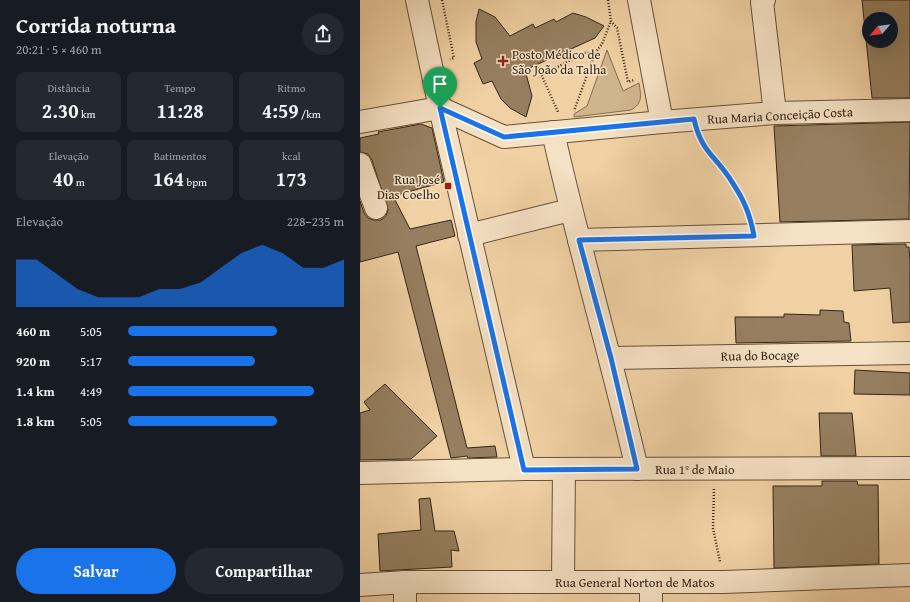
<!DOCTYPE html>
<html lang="pt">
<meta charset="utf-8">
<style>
:root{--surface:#171b24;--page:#242831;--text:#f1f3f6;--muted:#9ea1a6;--accent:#1a73e8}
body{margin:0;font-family:"Gentium Book Plus",serif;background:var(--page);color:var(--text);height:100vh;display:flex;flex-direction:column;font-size:15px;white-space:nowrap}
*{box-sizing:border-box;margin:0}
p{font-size:13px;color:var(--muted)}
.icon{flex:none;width:22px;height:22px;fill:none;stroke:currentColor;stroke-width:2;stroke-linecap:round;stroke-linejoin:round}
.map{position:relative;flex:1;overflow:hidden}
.sheet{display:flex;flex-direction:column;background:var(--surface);width:360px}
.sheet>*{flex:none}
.needle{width:26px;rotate:242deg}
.tools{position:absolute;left:502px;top:12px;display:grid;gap:8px}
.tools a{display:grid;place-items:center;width:36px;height:36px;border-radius:50%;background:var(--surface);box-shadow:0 4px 16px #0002;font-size:20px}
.pin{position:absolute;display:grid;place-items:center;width:34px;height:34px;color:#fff;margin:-41px -17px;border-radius:50% 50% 50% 0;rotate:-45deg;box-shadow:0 0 4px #0007}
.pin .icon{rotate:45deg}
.round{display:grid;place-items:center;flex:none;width:42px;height:42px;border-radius:21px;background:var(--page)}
.head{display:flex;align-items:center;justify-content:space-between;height:68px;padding:0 16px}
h1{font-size:22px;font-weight:700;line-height:30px}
.metrics{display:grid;grid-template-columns:repeat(3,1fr);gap:6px;height:68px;padding:4px 16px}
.metrics div{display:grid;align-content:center;border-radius:8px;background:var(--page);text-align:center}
.metrics b{font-size:20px;font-weight:700}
.metrics small{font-size:11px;font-weight:400}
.metrics p{font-size:11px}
.chart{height:112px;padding:8px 16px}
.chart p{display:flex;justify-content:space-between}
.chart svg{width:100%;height:72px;margin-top:4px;fill:var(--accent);opacity:.7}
.primary-button{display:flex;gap:8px;margin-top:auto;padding:8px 16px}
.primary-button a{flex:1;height:46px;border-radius:24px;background:var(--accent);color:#fff;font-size:16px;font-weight:700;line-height:46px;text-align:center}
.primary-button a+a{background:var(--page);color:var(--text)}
ul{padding:0 16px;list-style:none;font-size:13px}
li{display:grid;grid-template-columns:64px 48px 1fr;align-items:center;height:30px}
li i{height:10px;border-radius:5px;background:var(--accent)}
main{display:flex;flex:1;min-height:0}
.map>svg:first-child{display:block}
.green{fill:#d0b48c;stroke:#826d51}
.building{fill:#967f60;stroke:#352616;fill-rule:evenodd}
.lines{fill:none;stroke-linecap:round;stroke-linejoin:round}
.minor-casing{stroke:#64513a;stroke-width:24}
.path{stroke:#352616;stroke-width:2.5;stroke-dasharray:1 2;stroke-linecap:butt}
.minor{stroke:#f5e1c4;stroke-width:22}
.route-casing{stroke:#fff;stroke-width:8}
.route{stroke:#1a73e8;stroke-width:5}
.poi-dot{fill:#8f2418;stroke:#f5e1c4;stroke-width:1.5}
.labels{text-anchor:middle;stroke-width:3;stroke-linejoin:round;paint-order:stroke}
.poi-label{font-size:13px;fill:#352616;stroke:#f5e1c4;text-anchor:start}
.street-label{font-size:13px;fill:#352616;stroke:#f5e1c4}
</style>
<main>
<section class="sheet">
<div class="head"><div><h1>Corrida noturna</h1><p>20:21 · 5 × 460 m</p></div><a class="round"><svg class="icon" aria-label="share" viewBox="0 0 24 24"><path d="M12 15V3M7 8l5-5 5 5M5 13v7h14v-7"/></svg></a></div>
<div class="metrics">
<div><p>Distância</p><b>2.30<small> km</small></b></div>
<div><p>Tempo</p><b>11:28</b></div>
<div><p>Ritmo</p><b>4:59<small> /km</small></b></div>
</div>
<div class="metrics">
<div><p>Elevação</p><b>40<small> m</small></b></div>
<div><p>Batimentos</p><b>164<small> bpm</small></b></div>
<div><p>kcal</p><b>173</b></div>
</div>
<div class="chart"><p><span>Elevação</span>228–235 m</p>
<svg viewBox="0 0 160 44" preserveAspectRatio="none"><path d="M0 44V15L10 15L20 24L30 33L40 38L50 38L60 38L70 33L80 33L90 29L100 20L110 11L120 6L130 11L140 20L150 20L160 15V44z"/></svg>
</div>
<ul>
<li><b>460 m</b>5:05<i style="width:69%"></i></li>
<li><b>920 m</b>5:17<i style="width:59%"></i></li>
<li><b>1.4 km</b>4:49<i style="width:86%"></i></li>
<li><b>1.8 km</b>5:05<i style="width:69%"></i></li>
</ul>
<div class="primary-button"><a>Salvar</a><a>Compartilhar</a></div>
</section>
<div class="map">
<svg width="550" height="602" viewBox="0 0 550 602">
<rect width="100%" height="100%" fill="#f0d1a4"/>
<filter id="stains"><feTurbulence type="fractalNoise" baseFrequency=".005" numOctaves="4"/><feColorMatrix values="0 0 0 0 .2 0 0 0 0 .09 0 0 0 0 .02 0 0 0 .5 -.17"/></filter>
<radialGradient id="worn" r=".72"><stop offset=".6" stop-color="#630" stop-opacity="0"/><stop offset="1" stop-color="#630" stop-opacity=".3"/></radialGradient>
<path class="green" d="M247 50 263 91 279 83C281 96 283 103 271 110L214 117V114L227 106Z"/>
<g class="building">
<path d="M502 0H550V98H512ZM509 19H531V41H509Z"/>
<polygon points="119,9 135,17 150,36 173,24 175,28 194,19 196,22 213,13 226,17 244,26 235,38 165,70 172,96 166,117 150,108 141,99 132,81 123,84 114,63 122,59 116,42 116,22"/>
<polygon points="550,122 549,219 420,222 414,126"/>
<polygon points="61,124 72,128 84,182 33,196 50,229 91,220 95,236 56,246 107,448 135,446 137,457 108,458 107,456 91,458 38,252 0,262 0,201 4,213 8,218 13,220 21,220 26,216 28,210 12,160 8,154 0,152 0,138 19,134 18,132"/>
<polygon points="546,244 546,247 549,247 550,262 550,322 533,323 530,288 494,291 492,245"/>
<polygon points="460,310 483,311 484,322 489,323 491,341 376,343 375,317 424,317 424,314 460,315"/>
<polygon points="495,370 550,373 550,395 494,394"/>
<polygon points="25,384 77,436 51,459 0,460 0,413 10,410 4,402"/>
<polygon points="459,413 492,413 496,456 461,456"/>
<polygon points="462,481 497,481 498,485 518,485 519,564 414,568 413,486 462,486"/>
<polygon points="70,498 75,531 94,531 99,551 91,550 92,567 20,571 18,534 61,530 59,499"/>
</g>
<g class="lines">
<defs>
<g id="minor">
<polyline points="57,0 80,108 164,469"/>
<polyline points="279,0 302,122"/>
<polyline points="404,0 402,2 415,113"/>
<polyline points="80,108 144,137 302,122 415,113 550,110"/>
<polyline points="0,122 80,108"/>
<path d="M193 132C218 245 251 356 277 469"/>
<polyline points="0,164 16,208"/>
<polyline points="109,235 210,210"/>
<polyline points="219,240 550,231"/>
<polyline points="251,358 550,353"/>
<polyline points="0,473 164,469 550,468"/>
<polyline points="203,581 204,469"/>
<polyline points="45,582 45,602"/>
<polyline points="291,583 291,602"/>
<polyline points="0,585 45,582 364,582 550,575"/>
</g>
</defs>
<use href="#minor" class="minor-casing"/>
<g class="path">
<polyline points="82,0 94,58 90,59"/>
<polyline points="248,0 251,21 257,28 268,82 274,80"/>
<polyline points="235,53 242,44 251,21"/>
<polyline points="178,67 198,112"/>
<polyline points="190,71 224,53 235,53 214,111"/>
<polyline points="340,140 343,146 372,181 390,215"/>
<polyline points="354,489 353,528 360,562"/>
</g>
<use href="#minor" class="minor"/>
</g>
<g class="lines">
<defs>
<path id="route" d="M80 108 144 137 334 119C341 152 356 156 372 182 384 200 390 214 394 236L219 240 251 358 277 469 164 470Z"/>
</defs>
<use href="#route" class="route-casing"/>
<use href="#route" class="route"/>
</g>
<g class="poi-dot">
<path d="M141 55h4v4h4v4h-4v4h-4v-4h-4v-4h4z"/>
<rect x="84" y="182" width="8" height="8" rx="2"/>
</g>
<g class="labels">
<g class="poi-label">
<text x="152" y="59">Posto Médico de<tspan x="152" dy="15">São João da Talha</tspan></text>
<text x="80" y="184" text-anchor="end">Rua José<tspan x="80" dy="15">Dias Coelho</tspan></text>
</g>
<g class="street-label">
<text transform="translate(420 115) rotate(-3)" y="5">Rua Maria Conceição Costa</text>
<text transform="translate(400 355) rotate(-1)" y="5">Rua do Bocage</text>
<text x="335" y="474">Rua 1º de Maio</text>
<text x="275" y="587">Rua General Norton de Matos</text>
</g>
</g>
<rect width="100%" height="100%" filter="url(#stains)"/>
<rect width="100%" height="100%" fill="url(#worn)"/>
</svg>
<div class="tools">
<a><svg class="needle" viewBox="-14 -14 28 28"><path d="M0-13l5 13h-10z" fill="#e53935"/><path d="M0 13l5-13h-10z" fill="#9ea1a6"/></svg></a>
</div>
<div class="pin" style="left:80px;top:108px;background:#1e9e55"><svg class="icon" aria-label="arrive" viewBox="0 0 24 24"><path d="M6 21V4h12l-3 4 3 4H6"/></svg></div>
</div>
</main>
